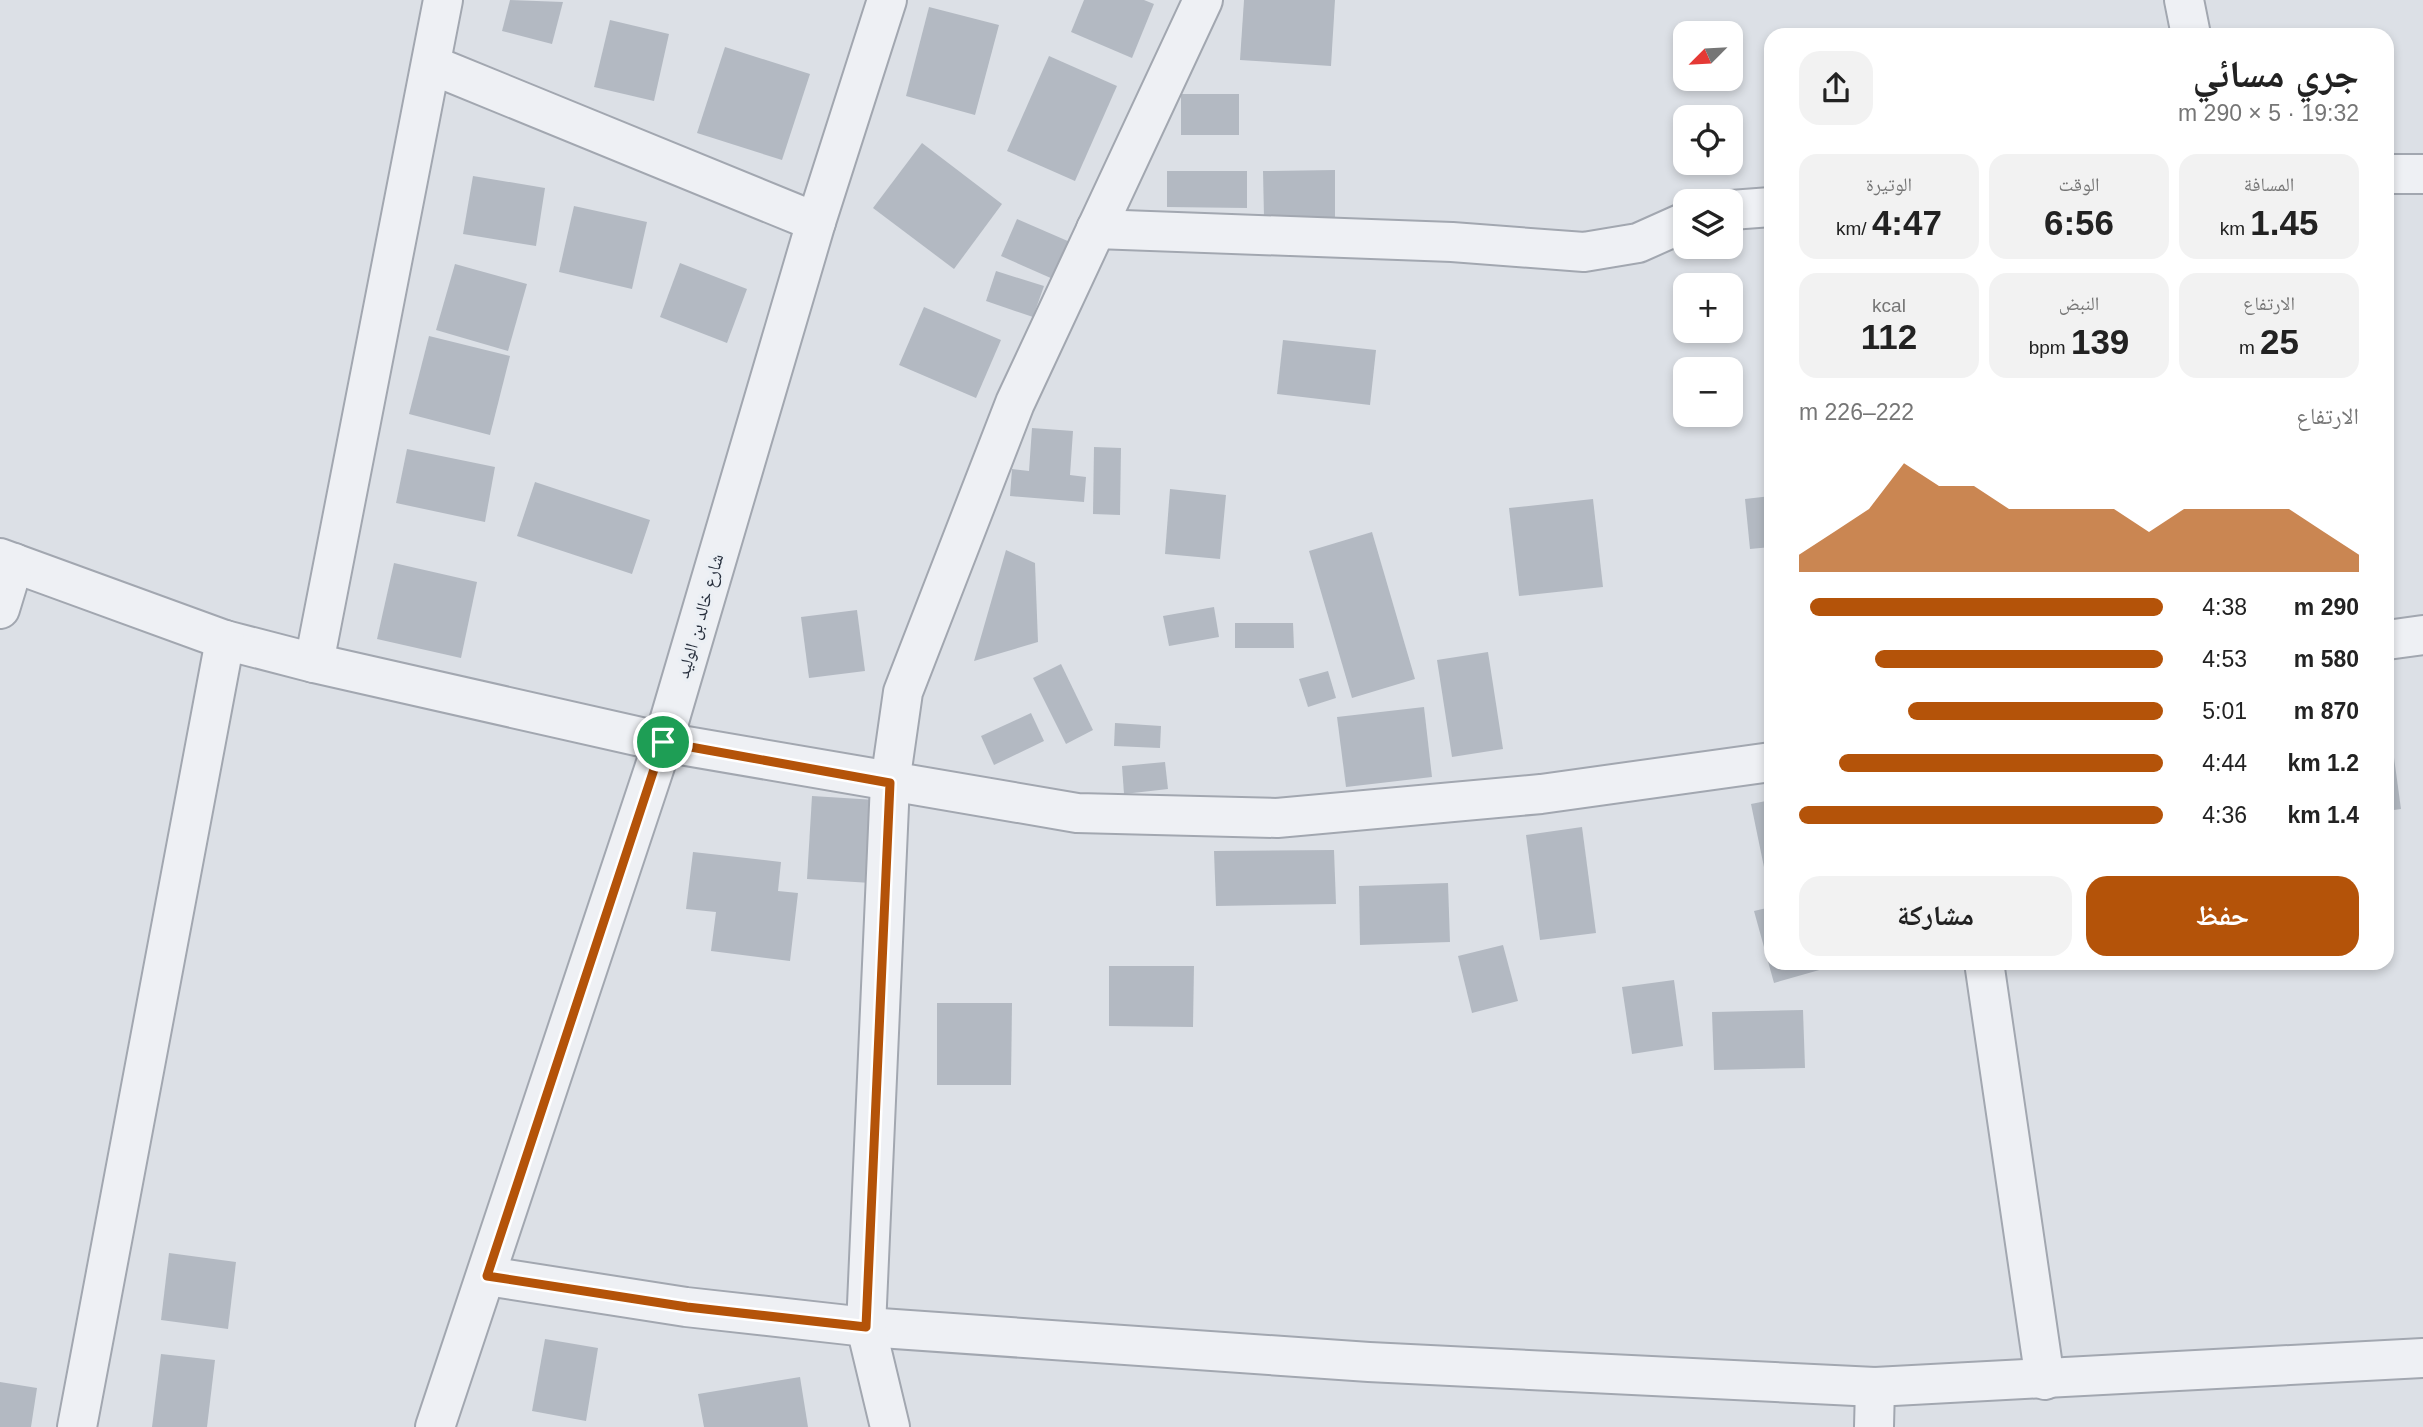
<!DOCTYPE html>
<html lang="ar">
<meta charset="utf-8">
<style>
:root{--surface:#fff;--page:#f2f2f2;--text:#222;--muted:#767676;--accent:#b45309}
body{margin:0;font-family:Helvetica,"Noto Naskh Arabic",sans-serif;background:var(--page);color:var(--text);direction:rtl;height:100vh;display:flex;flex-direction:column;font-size:26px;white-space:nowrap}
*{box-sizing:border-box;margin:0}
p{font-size:23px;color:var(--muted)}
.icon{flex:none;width:38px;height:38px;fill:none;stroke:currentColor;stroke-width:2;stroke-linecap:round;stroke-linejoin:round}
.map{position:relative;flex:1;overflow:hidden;direction:ltr}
.sheet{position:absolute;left:1764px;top:28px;width:630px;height:942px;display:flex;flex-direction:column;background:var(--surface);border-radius:21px;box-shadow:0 4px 10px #0003;direction:rtl}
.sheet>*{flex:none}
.needle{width:46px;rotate:246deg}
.tools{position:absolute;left:1673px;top:21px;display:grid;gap:14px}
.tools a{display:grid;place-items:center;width:70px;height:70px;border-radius:14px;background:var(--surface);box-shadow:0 4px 10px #0003;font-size:35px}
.pin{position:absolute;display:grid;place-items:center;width:60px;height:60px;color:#fff;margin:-30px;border:4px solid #fff;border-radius:50%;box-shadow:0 2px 7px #0007}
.round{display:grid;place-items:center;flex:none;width:74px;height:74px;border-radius:21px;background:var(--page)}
.summary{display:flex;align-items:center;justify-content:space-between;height:119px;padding:0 35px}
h1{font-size:38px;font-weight:700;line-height:52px}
.figures{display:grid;grid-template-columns:repeat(3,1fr);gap:10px;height:119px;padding:7px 35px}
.figures div{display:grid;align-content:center;border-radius:18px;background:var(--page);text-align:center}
.figures b{font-size:35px;font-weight:700}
.figures small{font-size:19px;font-weight:400}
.figures p{font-size:19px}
.chart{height:196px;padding:14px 35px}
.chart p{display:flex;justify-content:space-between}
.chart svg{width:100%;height:126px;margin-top:7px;fill:var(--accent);opacity:.7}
.button{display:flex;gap:14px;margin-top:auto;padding:14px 35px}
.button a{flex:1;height:80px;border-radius:21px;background:var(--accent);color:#fff;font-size:28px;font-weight:700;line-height:80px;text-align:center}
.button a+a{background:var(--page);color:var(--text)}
ul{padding:0 35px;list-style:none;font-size:23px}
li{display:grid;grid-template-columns:112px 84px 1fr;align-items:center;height:52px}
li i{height:18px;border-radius:9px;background:var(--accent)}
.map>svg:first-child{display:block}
.building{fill:#b3b9c2}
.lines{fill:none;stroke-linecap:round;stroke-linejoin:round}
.minor-casing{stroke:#a2a7b0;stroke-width:42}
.minor{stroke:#eef0f4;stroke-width:38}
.route-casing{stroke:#fff;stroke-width:14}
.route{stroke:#b45309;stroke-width:9}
.labels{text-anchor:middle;stroke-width:7;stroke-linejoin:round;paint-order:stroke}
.street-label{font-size:18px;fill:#262e3c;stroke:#ebeff4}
</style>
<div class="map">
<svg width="2423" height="1427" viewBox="0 0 2423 1427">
<rect width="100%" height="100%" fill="#dce0e6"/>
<g class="building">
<polygon points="510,0 563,2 552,44 502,31"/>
<polygon points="1084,0 1144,0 1154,4 1132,58 1071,32"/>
<polygon points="1244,0 1335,0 1331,66 1240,60"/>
<polygon points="929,7 999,25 975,115 906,96"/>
<polygon points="610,20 669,34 654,101 594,87"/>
<polygon points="725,47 810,74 782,160 697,133"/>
<polygon points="1049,56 1117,86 1075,181 1007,151"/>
<rect x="1181" y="94" width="58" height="41"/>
<polygon points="922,143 1002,204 954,269 873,208"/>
<polygon points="1335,170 1335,217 1264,218 1263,171"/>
<polygon points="1167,171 1247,171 1247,208 1167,207"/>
<polygon points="473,176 545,188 536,246 463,234"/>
<polygon points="574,206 647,222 632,289 559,272"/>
<polygon points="1017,219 1070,242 1053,279 1001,256"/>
<polygon points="680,263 747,289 727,343 660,317"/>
<polygon points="455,264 527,284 508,351 436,330"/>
<polygon points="996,271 1044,286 1033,317 986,301"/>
<polygon points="924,307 1001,340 976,398 899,365"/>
<polygon points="429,336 510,356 490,435 409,414"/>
<polygon points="1283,340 1376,350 1370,405 1277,394"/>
<polygon points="1032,428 1073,431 1070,475 1086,477 1084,502 1010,496 1012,469 1029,471"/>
<polygon points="1094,447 1121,448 1120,515 1093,514"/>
<polygon points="407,449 495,467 485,522 396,503"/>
<polygon points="535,482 650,520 632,574 517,536"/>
<polygon points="1170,489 1226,495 1220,559 1165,554"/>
<polygon points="1771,496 1771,547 1750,549 1745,499"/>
<polygon points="1593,499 1603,587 1519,596 1509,508"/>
<polygon points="1372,532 1415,679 1352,698 1309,551"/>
<polygon points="1006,550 1035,563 1038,642 974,661"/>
<polygon points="394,563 477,582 461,658 377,639"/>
<polygon points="1214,607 1219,637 1169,646 1163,616"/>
<polygon points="857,610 865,671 809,678 801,617"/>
<polygon points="1235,623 1293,623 1294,648 1235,648"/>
<polygon points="1488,652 1503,749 1452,757 1437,660"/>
<polygon points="1061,664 1093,730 1066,744 1033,678"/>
<polygon points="1328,671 1336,698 1308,707 1299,679"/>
<polygon points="1424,707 1432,777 1346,787 1337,717"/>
<polygon points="1031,713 1044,741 994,765 981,736"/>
<polygon points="1115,723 1161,726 1160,748 1114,746"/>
<polygon points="2387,743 2392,743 2401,809 2387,811"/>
<polygon points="1165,762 1168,789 1124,794 1122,766"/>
<polygon points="812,796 876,800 871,883 807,879"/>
<polygon points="1771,800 1771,871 1765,872 1751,804"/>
<polygon points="1582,827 1596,933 1540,940 1526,835"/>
<polygon points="1334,850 1336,904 1216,906 1214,851"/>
<polygon points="693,852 781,862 778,891 798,893 790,961 711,951 716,912 686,909"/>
<polygon points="1448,883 1450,942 1360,945 1359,886"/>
<polygon points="1771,907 1771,962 1844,963 1774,983 1754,911"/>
<polygon points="1503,945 1518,1001 1472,1013 1458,956"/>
<polygon points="1109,966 1194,966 1193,1027 1109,1026"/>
<polygon points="1674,980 1683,1046 1632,1054 1622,987"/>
<polygon points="937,1003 1012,1003 1011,1085 937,1085"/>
<polygon points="1803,1010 1805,1068 1714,1070 1712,1012"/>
<polygon points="169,1253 236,1262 228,1329 161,1320"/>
<polygon points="545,1339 598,1348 586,1421 532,1411"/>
<polygon points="161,1354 215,1360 207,1427 152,1427"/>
<polygon points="800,1377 808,1427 704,1427 698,1394"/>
<polygon points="0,1382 37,1388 31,1427 0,1427"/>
</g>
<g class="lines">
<defs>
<g id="minor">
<polyline points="2184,0 2191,35"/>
<polyline points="432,65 816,222"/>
<polyline points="2387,174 2423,174"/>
<polyline points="1731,210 1771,207"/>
<polyline points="1096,229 1452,242 1584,252 1638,243 1685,222"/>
<polyline points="0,558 225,640 314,663 663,742 1077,813 1277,818 1541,794 1771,762"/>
<polyline points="0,609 14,563"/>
<polyline points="2387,640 2423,635"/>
<polyline points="314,663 443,0"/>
<polyline points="1984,962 2045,1380"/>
<polyline points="487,1276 686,1307 866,1327 1369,1362 1875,1387 2423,1358"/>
<polyline points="77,1427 225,640"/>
<polyline points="435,1427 663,742 816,222 887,0"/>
<polyline points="890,1427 866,1327 890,783 903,692 1015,403 1203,0"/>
<polyline points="1874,1427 1875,1387"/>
</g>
</defs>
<use href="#minor" class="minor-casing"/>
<use href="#minor" class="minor"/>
</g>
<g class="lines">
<defs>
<polygon id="route" points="663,742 890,783 866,1327 687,1307 487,1276"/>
</defs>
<use href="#route" class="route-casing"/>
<use href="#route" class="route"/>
</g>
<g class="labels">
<g class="street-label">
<text transform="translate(700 616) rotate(-74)" y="6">شارع خالد بن الوليد</text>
</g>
</g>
</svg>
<div class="tools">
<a><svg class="needle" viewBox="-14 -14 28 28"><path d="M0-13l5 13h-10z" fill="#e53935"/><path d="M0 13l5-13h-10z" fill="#767676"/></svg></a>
<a><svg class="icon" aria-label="locate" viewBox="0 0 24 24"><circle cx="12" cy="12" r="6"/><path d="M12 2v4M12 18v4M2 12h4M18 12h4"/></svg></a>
<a><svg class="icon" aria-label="layers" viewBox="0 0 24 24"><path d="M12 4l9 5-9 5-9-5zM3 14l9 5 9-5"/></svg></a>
<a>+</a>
<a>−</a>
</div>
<div class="pin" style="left:663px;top:742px;background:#1e9e55"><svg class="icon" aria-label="arrive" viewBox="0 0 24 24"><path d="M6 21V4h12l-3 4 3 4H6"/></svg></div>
<section class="sheet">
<div class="summary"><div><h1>جري مسائي</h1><p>19:32 · 5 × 290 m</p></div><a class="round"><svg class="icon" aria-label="share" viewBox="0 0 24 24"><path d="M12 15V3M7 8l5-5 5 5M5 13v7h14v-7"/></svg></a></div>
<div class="figures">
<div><p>المسافة</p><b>1.45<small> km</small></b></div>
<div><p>الوقت</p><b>6:56</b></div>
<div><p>الوتيرة</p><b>4:47<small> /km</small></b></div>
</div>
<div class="figures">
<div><p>الارتفاع</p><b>25<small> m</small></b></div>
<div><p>النبض</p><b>139<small> bpm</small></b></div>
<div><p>kcal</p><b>112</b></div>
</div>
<div class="chart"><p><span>الارتفاع</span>222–226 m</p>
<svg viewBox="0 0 160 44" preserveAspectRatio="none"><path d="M0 44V38L10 30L20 22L30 6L40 14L50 14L60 22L70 22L80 22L90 22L100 30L110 22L120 22L130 22L140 22L150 30L160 38V44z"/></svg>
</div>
<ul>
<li><b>290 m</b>4:38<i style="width:97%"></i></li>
<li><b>580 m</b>4:53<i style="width:79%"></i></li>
<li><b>870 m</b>5:01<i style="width:70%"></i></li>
<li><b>1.2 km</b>4:44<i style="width:89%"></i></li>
<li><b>1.4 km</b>4:36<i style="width:100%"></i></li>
</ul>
<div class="button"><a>حفظ</a><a>مشاركة</a></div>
</section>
</div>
